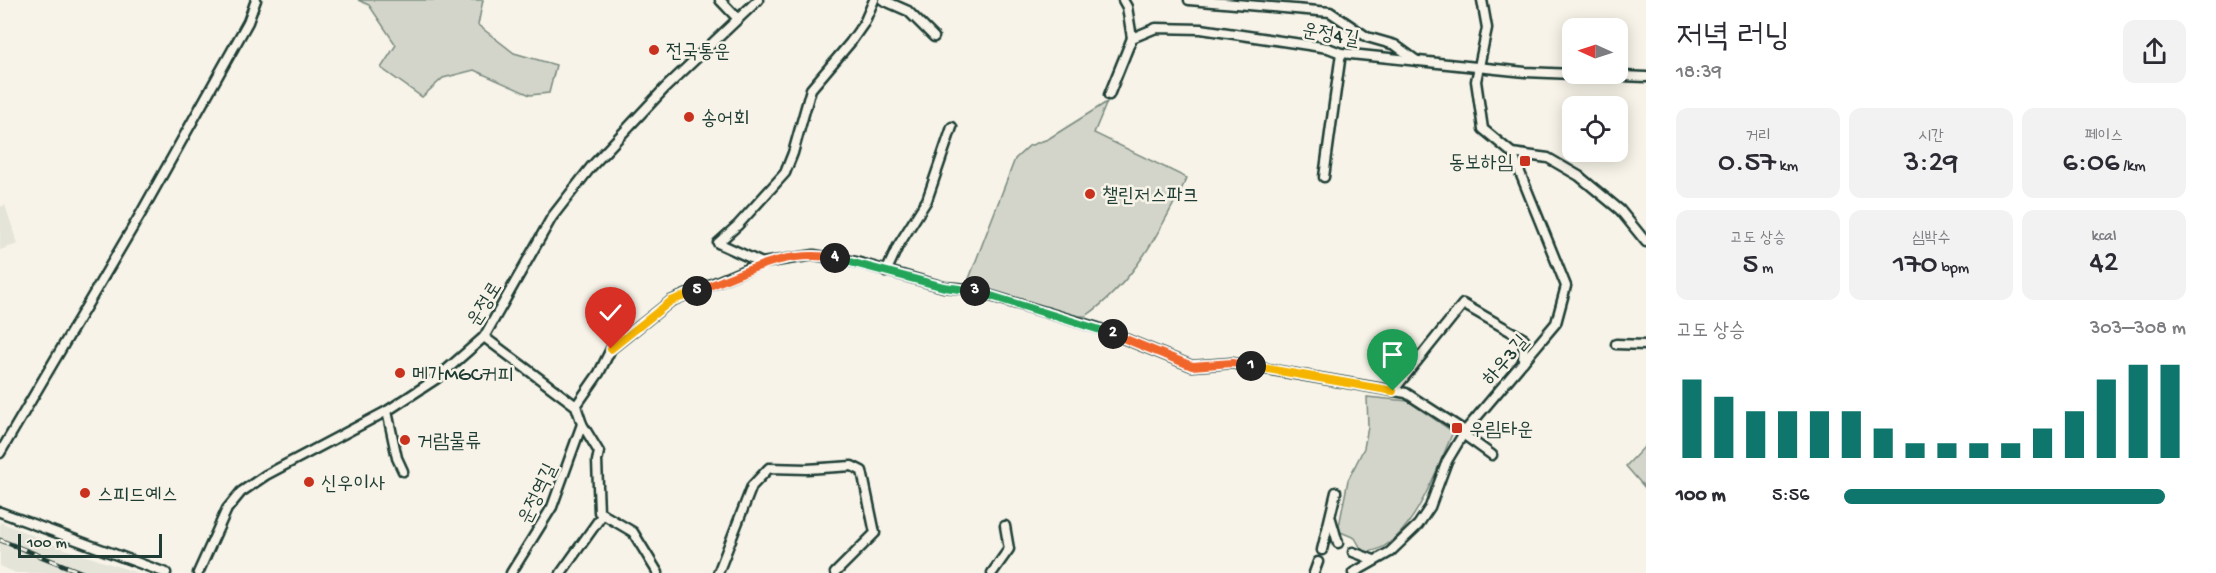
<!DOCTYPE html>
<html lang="ko">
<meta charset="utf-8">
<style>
:root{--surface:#fff;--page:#f2f2f3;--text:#2b2b33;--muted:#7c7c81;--accent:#0f766e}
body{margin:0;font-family:"Gochi Hand","Poor Story",sans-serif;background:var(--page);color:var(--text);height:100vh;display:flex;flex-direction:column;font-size:22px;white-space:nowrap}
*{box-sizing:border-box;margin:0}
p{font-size:20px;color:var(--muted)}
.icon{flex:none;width:33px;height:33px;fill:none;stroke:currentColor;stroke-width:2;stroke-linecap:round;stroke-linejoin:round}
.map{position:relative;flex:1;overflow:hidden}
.side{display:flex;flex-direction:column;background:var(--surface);width:570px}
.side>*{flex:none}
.needle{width:39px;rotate:273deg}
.tools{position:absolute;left:1562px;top:18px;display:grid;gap:12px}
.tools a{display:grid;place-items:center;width:66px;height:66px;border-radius:12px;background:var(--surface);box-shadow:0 3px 15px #0003;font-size:30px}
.scale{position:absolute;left:18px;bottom:15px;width:144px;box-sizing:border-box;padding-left:6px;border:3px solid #1f3d34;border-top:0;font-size:16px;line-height:21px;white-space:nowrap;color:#1f3d34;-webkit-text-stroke:4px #f7f3e8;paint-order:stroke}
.pin{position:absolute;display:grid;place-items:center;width:51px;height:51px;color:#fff;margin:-62px -26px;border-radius:50% 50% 50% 0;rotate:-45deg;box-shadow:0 0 6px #0007}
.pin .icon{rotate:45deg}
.km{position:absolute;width:30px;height:30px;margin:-15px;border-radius:50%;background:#222;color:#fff;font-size:16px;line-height:30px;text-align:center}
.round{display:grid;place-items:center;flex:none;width:63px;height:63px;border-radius:12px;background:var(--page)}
.overview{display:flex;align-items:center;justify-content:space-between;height:102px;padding:0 30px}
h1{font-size:33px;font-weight:600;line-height:45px}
.metrics{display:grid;grid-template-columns:repeat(3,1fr);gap:9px;height:102px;padding:6px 30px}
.metrics div{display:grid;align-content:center;border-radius:12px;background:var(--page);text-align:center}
.metrics b{font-size:30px;font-weight:600}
.metrics small{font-size:16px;font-weight:400}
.metrics p{font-size:16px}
.chart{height:168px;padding:12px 30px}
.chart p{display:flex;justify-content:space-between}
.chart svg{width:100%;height:108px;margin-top:6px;stroke:var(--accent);stroke-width:6}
ul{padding:0 30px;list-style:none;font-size:20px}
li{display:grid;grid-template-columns:96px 72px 1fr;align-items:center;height:45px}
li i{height:15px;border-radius:8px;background:var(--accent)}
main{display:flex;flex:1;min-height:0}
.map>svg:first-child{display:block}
.built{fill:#e5e4d9}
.green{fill:#d3d5ca;stroke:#79897f;stroke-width:1.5}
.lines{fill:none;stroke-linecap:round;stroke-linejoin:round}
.street-casing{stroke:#1f3d34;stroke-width:13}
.street{stroke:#f7f3e8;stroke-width:8}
.rail-casing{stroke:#1f3d34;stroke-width:5}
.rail{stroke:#f7f3e8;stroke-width:3;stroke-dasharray:9;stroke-linecap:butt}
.split-1-casing{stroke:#fff;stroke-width:12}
.split-2-casing{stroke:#fff;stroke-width:12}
.split-3-casing{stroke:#fff;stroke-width:12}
.split-4-casing{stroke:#fff;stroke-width:12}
.split-5-casing{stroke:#fff;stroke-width:12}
.split-6-casing{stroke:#fff;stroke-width:12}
.split-1{stroke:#f5b400;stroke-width:8}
.split-2{stroke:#f0652b;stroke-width:8}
.split-3{stroke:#22a559;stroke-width:8}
.split-4{stroke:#22a559;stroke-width:8}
.split-5{stroke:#f0652b;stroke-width:8}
.split-6{stroke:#f5b400;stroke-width:8}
.poi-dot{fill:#c8321e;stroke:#f7f3e8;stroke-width:2}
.labels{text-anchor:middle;stroke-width:5;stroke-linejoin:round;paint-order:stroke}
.street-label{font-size:20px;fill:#1f3d34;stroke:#f7f3e8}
.poi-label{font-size:20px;fill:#1f3d34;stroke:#f7f3e8;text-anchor:start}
</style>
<main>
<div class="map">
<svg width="1646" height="573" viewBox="0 0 1646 573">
<rect width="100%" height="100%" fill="#f7f3e8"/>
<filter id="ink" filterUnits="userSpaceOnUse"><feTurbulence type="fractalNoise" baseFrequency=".0167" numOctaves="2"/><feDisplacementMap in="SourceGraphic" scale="12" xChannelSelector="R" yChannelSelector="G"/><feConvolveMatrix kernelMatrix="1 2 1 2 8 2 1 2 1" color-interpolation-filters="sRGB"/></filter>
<g filter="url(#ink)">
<g class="built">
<polygon points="5,205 18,244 0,250 0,207"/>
<polygon points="0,522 65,549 138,573 16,573 0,566"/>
</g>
<g class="green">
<polygon points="358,0 483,0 478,25 514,53 556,65 549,93 530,95 474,70 443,78 422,97 381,68 396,45 369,5"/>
<path d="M1107 102 1094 133 1187 178C1161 229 1135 282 1086 316H1067L967 284 1015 159 1029 146 1048 139Z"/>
<path d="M1367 397 1408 401 1453 432C1438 466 1409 554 1363 552L1355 538 1338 531 1348 480 1364 448 1368 427Z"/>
<polygon points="1646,445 1646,489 1626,466"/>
</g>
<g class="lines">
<defs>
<g id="street">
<polyline points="720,0 738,19"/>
<polyline points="883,0 908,11 934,37"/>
<polyline points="1123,0 1127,7 1132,38"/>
<polyline points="1189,0 1330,12 1367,37 1395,45 1417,61"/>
<polyline points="1482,0 1487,28 1476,81 1483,129 1512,153 1548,158 1579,176 1620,210 1646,242"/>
<polyline points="1109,95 1132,38 1156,28 1201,29 1328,48 1341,53 1525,72 1646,77"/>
<polyline points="1324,177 1341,53"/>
<polyline points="762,263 718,243 738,225 785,173 793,153 811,89 850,43 864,23 874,0"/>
<polyline points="886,272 898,246 927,200 952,127"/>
<polyline points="484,337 576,406 582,424 599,452 597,461 599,512 633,532 658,573"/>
<polyline points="1616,344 1646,345"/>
<polyline points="1393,391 1463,304 1524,339 1523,362"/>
<polyline points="576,406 599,373 611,349 671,301 762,263 814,255 856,262 944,287 968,289 1098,328 1192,366 1232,363 1406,393 1465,431 1467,437 1492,455"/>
<polyline points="387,411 397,458 403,471"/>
<polyline points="0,453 140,215 248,22 256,0"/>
<polyline points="0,512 166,573"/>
<polyline points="1331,519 1338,543"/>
<polyline points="1322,550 1336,492"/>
<polyline points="1353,552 1374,560"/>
<polyline points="198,573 227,509 241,492 266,475 387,411 436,379 484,337 552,217 591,167 665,88 758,0"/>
<polyline points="511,573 552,507 582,424"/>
<polyline points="561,573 603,514"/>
<polyline points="718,573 752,486 769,468 807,469 852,466 862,471 875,533 835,573"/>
<polyline points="992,573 1009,549 1005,526"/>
<polyline points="1314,573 1318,562"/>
<polyline points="1353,573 1390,552 1418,525 1430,507 1447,461 1465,431 1556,323 1566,286 1512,153"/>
</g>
</defs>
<use href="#street" class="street-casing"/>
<use href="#street" class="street"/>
<defs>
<polyline id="rail" points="0,540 83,573"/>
</defs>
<use href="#rail" class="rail-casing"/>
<use href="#rail" class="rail"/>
</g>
</g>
<g class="lines" filter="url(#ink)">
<defs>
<polyline id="split-1" points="1251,366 1393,391"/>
<polyline id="split-2" points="1113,334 1192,366 1232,363 1251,366"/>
<polyline id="split-3" points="975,291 1113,334"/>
<polyline id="split-4" points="835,258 944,287 975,291"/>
<path id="split-5" d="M697 291C744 273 783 249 835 258"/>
<polyline id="split-6" points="611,349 671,301 697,291"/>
</defs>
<use href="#split-1" class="split-1-casing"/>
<use href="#split-2" class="split-2-casing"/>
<use href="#split-3" class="split-3-casing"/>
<use href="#split-4" class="split-4-casing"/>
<use href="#split-5" class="split-5-casing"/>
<use href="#split-6" class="split-6-casing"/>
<use href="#split-1" class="split-1"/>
<use href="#split-2" class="split-2"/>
<use href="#split-3" class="split-3"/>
<use href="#split-4" class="split-4"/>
<use href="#split-5" class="split-5"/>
<use href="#split-6" class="split-6"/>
</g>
<g class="poi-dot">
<circle cx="654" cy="50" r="6"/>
<circle cx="689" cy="117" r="6"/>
<rect x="1519" y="155" width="12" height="12" rx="3"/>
<circle cx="1090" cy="194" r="6"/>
<circle cx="400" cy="373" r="6"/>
<rect x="1451" y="422" width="12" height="12" rx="3"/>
<circle cx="405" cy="440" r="6"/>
<circle cx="309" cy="482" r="6"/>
<circle cx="85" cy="493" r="6"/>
</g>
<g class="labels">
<g class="street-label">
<text transform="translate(1331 33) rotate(10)" y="7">운정4길</text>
<text transform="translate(483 303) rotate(-58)" y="7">운정로</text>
<text transform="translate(1504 359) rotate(-49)" y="7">하우3길</text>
<text transform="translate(536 493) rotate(-64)" y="7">운정역길</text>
</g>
<g class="poi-label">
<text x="666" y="57">전국통운</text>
<text x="701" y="124">송어회</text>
<text x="1513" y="168" text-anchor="end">동보하임</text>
<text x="1102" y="201">챌린저스파크</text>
<text x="412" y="380">메가MGC커피</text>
<text x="1469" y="435">우림타운</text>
<text x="417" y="447">거람물류</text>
<text x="321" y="489">신우이사</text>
<text x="97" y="500">스피드예스</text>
</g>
</g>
</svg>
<div class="tools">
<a><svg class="needle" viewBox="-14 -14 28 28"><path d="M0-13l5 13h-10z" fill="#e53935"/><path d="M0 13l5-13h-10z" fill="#7c7c81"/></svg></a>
<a><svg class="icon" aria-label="locate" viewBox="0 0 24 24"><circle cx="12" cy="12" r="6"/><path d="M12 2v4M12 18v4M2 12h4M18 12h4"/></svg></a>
</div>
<div class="scale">100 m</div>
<div class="pin" style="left:1393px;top:391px;background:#1e9e55"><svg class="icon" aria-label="arrive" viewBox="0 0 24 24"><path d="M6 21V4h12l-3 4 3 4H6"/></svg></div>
<div class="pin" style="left:611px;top:349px;background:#d93025"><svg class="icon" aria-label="check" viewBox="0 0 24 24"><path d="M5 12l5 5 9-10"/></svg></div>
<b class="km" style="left:1251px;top:366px">1</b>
<b class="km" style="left:1113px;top:334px">2</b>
<b class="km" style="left:975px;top:291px">3</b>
<b class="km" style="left:835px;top:258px">4</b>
<b class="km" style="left:697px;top:291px">5</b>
</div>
<section class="side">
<div class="overview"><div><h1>저녁 러닝</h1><p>18:39</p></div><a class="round"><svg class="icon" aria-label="share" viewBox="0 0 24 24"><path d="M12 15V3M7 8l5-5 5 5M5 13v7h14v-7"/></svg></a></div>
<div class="metrics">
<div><p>거리</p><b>0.57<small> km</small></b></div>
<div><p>시간</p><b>3:29</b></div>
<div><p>페이스</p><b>6:06<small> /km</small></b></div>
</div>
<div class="metrics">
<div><p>고도 상승</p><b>5<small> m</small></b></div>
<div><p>심박수</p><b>170<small> bpm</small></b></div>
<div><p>kcal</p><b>42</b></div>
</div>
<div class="chart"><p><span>고도 상승</span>303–308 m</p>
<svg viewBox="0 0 160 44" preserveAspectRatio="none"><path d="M5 44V12M15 44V19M25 44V25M35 44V25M45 44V25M55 44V25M65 44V32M75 44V38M85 44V38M95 44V38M105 44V38M115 44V32M125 44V25M135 44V12M145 44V6M155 44V6"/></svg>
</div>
<ul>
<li><b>100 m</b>5:56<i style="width:94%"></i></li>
</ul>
</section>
</main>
